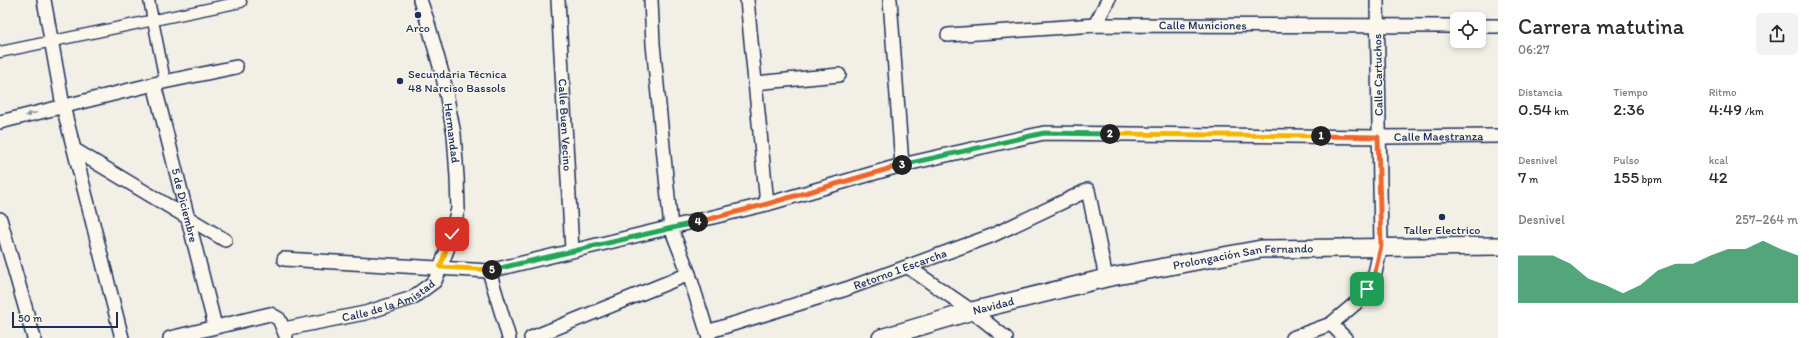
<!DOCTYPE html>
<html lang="es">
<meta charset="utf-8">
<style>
:root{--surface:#fff;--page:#f2f2f3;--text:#2b2b33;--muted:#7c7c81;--accent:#0b8043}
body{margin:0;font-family:Itim,sans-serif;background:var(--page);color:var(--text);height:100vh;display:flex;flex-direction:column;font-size:15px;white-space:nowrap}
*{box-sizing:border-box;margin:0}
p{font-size:13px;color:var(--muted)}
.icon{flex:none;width:22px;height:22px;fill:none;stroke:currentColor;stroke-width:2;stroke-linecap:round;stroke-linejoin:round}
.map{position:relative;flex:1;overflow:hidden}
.panel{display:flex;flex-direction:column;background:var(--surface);width:320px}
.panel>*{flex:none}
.buttons{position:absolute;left:1450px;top:12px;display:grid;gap:8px}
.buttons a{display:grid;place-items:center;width:36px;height:36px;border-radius:6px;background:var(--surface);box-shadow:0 2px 6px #0003;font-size:20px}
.scale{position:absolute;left:12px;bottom:10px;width:106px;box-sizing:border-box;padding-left:4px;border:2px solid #1b2f5e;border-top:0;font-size:11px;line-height:14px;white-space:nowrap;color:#1b2f5e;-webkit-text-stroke:3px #fbf7ec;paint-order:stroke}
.pin{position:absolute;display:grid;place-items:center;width:34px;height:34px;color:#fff;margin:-17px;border-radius:8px;box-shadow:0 2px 6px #0006}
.km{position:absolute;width:20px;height:20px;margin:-10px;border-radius:50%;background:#222;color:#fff;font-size:11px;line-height:20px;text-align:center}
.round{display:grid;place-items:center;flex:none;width:42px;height:42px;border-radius:6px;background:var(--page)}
.head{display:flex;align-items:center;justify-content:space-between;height:68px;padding:0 20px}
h1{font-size:22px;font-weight:600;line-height:30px}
.metrics{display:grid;grid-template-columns:repeat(3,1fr);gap:6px;height:68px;padding:4px 20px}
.metrics div{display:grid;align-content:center}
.metrics b{font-size:17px;font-weight:600}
.metrics small{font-size:11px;font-weight:400}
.metrics p{font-size:11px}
.chart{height:112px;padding:8px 20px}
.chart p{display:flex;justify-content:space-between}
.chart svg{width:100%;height:72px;margin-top:4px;fill:var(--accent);opacity:.7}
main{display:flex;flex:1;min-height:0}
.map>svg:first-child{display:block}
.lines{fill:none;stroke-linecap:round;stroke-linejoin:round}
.pedestrian-casing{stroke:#1b2f5e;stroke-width:13}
.minor-casing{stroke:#1b2f5e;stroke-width:16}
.tertiary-casing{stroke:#1b2f5e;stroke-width:20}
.pedestrian{stroke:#fbf7ec;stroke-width:10}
.minor{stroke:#fbf7ec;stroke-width:13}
.tertiary{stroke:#fbf7ec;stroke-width:17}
.oneway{fill:#8b93a5}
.split-1-casing{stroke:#fff;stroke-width:8}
.split-2-casing{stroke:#fff;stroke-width:8}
.split-3-casing{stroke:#fff;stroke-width:8}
.split-4-casing{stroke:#fff;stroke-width:8}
.split-5-casing{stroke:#fff;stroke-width:8}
.split-6-casing{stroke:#fff;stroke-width:8}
.split-1{stroke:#f0652b;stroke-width:5}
.split-2{stroke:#f5b400;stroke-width:5}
.split-3{stroke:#22a559;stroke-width:5}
.split-4{stroke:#f0652b;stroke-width:5}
.split-5{stroke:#22a559;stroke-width:5}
.split-6{stroke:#f5b400;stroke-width:5}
.poi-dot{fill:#1b2f5e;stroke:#fbf7ec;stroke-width:1.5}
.labels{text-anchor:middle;stroke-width:3;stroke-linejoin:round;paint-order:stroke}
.street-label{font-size:12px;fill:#1b2f5e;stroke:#fbf7ec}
.poi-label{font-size:12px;fill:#1b2f5e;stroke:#fbf7ec}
</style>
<main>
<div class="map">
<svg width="1498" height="338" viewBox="0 0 1498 338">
<rect width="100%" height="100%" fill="#f2efe6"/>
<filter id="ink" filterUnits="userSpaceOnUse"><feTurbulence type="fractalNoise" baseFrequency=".025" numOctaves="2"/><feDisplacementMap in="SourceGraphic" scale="8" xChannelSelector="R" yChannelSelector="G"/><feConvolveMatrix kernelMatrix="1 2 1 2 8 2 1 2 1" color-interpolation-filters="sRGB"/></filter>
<g filter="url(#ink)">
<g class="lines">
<defs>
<g id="pedestrian">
<polyline points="149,0 165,81"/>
<polyline points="0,52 241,2"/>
</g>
<g id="minor">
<polyline points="44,0 63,106 122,338"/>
<path id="s1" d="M558 0 572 250"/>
<polyline points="651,0 653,44 671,228 689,274 709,338"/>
<polyline points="747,0 767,204"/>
<polyline points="890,0 902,165"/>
<polyline points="1095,25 1108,0"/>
<polyline points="1479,26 1498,26"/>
<path id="s2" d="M948 35 1095 25 1457 26"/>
<polyline points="755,83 839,75"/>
<path id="s3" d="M154 84 215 326"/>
<polyline points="0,122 154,84 236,67"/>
<polyline points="75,150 225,240"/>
<polyline points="0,219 34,338"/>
<path id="s4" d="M284 259 489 271 767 204 902 165 1044 133 1379 137 1498 136"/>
<polyline points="908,267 972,311 1006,338"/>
<polyline points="489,271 509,338"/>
<polyline points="1331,324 1345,338"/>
<path id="s5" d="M284 329 365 313 412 298 435 281 447 250 458 209 457 177 454 134 443 77 427 20 420 0"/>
<path id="s6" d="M707 332 846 289 991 236 1088 190 1106 278"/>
<polyline points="170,338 270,314 279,319 286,336"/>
<polyline points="531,338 689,274"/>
<polyline points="1292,338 1331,324 1356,303 1375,273 1381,246 1377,0"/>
</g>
<g id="tertiary">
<path id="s7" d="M881 338 972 311 1106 278 1261 249 1498 246"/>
</g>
</defs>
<use href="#pedestrian" class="pedestrian-casing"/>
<use href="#minor" class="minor-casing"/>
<use href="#tertiary" class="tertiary-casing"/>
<use href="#pedestrian" class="pedestrian"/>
<use href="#minor" class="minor"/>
<use href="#tertiary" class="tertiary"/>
</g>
<defs><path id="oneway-solid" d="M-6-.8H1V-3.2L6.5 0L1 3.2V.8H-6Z"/></defs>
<use class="oneway" href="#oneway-solid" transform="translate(31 114) rotate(165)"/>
</g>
<g class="lines" filter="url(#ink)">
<defs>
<polyline id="split-1" points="1321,136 1378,137 1381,246 1375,272 1367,289"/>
<polyline id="split-2" points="1110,134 1321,136"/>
<polyline id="split-3" points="902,165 1044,133 1110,134"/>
<polyline id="split-4" points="698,222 767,204 902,165"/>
<polyline id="split-5" points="492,270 698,222"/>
<polyline id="split-6" points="452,234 440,267 492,270"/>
</defs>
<use href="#split-1" class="split-1-casing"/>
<use href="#split-2" class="split-2-casing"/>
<use href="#split-3" class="split-3-casing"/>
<use href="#split-4" class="split-4-casing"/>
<use href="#split-5" class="split-5-casing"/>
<use href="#split-6" class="split-6-casing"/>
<use href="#split-1" class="split-1"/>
<use href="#split-2" class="split-2"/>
<use href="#split-3" class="split-3"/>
<use href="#split-4" class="split-4"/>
<use href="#split-5" class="split-5"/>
<use href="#split-6" class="split-6"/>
</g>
<g class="poi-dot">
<circle cx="418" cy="15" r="4"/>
<circle cx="400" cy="81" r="4"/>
<circle cx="1442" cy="217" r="4"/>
</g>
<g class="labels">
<g class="street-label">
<text dy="4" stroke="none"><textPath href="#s2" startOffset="255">Calle Municiones</textPath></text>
<text transform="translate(1378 75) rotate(-91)" y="4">Calle Cartuchos</text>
<text dy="4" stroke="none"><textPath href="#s1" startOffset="125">Calle Buen Vecino</textPath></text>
<text transform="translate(452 133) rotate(83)" y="4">Hermandad</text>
<text dy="4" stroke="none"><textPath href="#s4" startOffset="1172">Calle Maestranza</textPath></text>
<text dy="4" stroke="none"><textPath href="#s3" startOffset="125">5 de Diciembre</textPath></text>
<text dy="4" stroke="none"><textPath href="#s7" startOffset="372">Prolongación San Fernando</textPath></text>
<text dy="4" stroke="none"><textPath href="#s6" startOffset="203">Retorno 1 Escarcha</textPath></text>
<text dy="4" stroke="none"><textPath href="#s5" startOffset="109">Calle de la Amistad</textPath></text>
<text dy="4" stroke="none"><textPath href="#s7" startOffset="117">Navidad</textPath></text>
</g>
<g class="poi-label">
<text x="418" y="32">Arco</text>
<text x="408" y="78" text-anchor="start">Secundaria Técnica<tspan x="408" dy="14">48 Narciso Bassols</tspan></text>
<text x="1442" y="234">Taller Electrico</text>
</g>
</g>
</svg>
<div class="buttons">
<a><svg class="icon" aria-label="locate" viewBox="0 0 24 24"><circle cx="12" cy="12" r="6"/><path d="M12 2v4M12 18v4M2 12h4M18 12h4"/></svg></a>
</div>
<div class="scale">50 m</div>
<div class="pin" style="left:1367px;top:289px;background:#1e9e55"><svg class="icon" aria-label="arrive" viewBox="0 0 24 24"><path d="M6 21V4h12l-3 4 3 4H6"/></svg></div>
<div class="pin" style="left:452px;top:234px;background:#d93025"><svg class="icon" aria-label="check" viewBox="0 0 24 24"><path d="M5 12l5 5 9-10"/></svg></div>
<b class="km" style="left:1321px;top:136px">1</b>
<b class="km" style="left:1110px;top:134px">2</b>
<b class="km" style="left:902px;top:165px">3</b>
<b class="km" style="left:698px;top:222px">4</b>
<b class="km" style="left:492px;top:270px">5</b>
</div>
<section class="panel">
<div class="head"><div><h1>Carrera matutina</h1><p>06:27</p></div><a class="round"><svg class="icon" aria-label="share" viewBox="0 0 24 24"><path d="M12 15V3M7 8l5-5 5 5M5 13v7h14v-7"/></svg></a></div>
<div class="metrics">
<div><p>Distancia</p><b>0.54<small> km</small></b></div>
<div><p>Tiempo</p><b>2:36</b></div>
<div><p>Ritmo</p><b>4:49<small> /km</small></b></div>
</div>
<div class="metrics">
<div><p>Desnivel</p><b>7<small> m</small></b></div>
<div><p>Pulso</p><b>155<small> bpm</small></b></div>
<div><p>kcal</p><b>42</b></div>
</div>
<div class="chart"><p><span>Desnivel</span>257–264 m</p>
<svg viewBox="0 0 160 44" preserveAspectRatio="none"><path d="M0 44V15L10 15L20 15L30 20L40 29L50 33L60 38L70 33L80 24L90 20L100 20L110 15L120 11L130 11L140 6L150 11L160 15V44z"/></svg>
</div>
</section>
</main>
